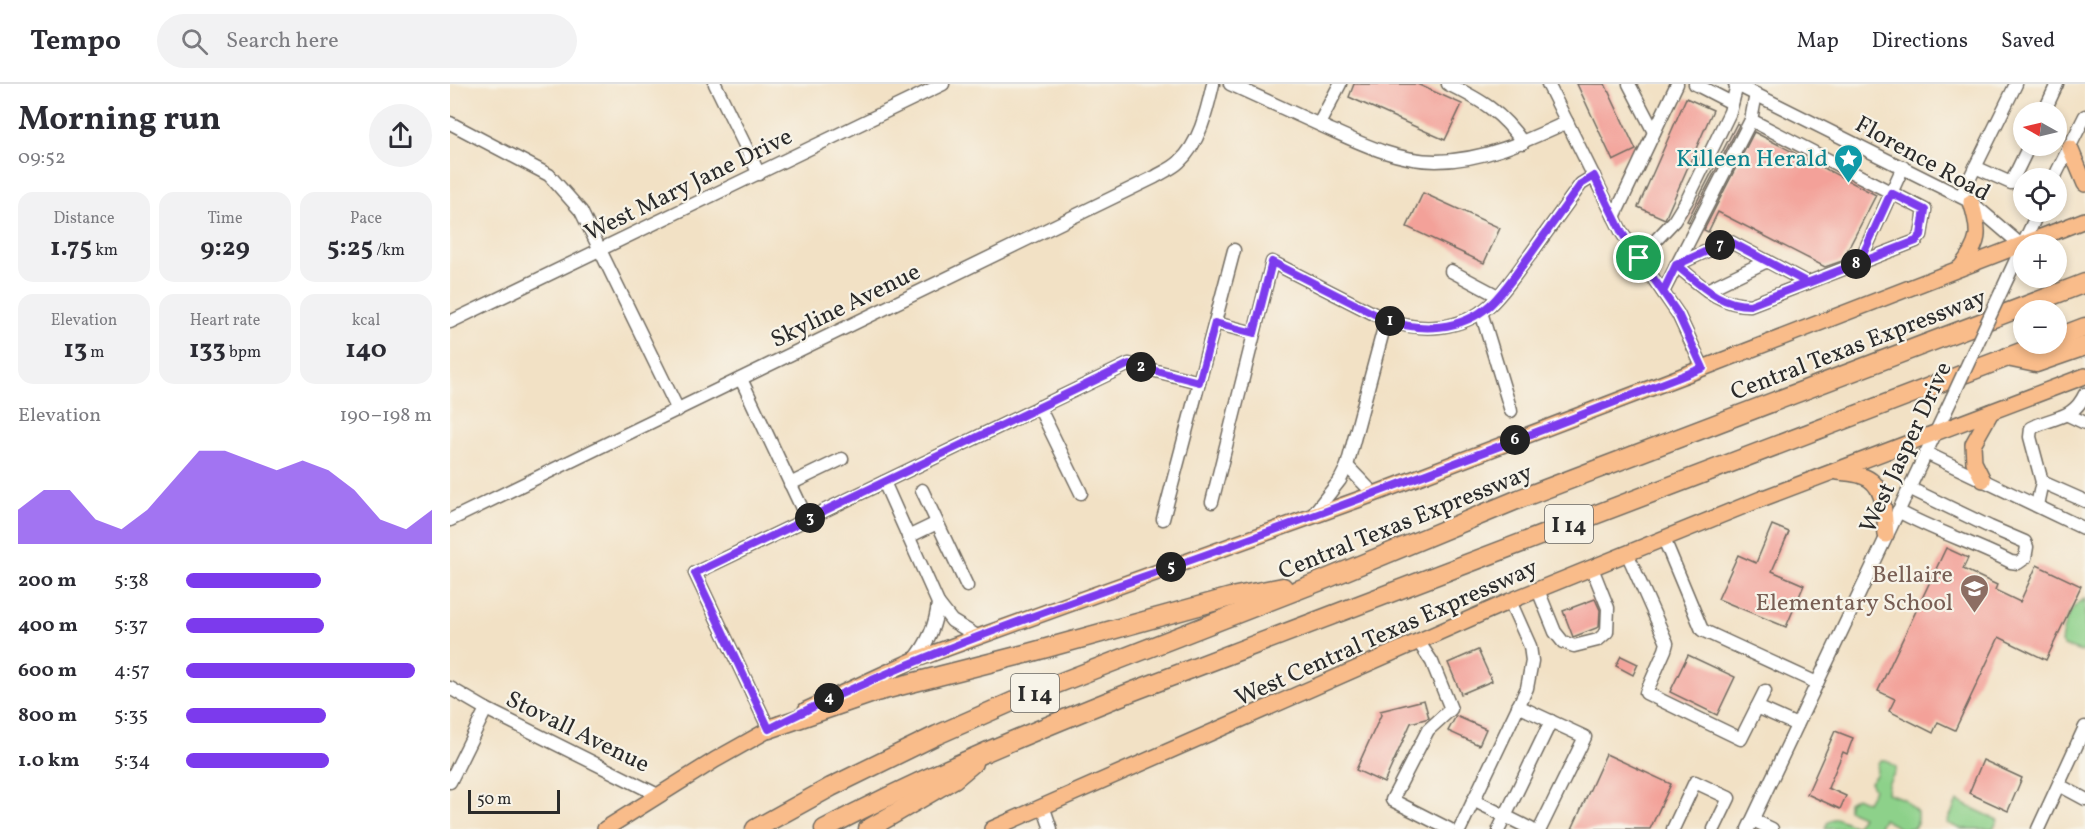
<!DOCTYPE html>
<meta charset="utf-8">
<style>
:root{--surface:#fff;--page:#f2f2f3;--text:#2b2b33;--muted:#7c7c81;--line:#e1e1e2;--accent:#7c3aed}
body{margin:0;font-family:Vollkorn,serif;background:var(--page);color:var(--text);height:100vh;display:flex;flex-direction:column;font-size:22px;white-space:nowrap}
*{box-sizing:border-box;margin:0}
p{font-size:20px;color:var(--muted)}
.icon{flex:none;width:33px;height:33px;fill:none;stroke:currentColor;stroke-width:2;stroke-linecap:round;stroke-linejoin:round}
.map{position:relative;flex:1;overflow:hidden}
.drawer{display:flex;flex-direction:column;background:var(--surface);width:450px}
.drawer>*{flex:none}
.needle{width:39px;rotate:278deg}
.fabs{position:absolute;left:1563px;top:18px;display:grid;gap:12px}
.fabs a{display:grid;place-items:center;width:54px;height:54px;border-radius:50%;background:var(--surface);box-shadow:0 3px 9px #0003;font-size:30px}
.scale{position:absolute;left:18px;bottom:15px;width:92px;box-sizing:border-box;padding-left:6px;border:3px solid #2b2b2b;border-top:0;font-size:16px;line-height:21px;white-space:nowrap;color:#2b2b2b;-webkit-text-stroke:4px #f7f3e8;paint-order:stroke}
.pin{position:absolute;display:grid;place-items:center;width:51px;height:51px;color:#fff;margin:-26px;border:3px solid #fff;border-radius:50%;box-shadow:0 2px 6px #0007}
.km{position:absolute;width:30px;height:30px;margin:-15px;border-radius:50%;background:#222;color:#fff;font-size:16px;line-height:30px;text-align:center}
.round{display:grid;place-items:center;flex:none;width:63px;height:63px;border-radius:32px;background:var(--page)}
.head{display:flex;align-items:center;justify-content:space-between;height:102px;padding:0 18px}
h1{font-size:33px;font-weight:700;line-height:45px}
.figures{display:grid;grid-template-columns:repeat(3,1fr);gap:9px;height:102px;padding:6px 18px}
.figures div{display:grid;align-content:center;border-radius:15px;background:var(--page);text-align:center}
.figures b{font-size:26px;font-weight:700}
.figures small{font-size:16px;font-weight:400}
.figures p{font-size:16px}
.chart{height:168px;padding:12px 18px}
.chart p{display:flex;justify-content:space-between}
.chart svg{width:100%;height:108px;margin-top:6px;fill:var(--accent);opacity:.7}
ul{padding:0 18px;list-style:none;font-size:20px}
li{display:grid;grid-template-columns:96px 72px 1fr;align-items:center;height:45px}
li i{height:15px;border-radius:8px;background:var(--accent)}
header{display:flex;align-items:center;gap:36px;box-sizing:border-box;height:84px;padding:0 30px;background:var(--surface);border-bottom:2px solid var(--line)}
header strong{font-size:28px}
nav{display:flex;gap:33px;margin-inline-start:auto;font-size:21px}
.search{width:420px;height:54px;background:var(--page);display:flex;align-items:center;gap:15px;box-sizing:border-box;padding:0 21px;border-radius:33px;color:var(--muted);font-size:22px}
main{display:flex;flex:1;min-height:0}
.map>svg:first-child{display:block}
.green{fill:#8dd18a;stroke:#5c7e5a;stroke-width:1.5}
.building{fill:#f3a199}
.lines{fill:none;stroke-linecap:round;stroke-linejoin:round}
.minor-casing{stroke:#716b61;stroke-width:15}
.major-casing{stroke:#716b61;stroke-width:18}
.highway-casing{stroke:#716b61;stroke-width:21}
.minor{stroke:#fff;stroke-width:12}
.major{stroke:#f9bc8a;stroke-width:15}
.highway{stroke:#f9bc8a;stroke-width:18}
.minor-bridge-casing{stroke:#716b61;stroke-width:15;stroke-linecap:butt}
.minor-bridge{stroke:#fff;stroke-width:12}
.route-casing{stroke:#fff;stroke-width:12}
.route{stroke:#7c3aed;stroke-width:8}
.labels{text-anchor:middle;stroke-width:4.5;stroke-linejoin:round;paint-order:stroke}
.shield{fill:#f7f3e8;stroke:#686764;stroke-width:1.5}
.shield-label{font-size:22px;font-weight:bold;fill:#2b2b2b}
.culture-label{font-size:24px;fill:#0d838f;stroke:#f7f3e8;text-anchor:end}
.street-label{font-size:24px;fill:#2b2b2b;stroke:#f7f3e8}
.education-label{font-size:24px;fill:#785e54;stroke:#f7f3e8;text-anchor:end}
</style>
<header>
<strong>Tempo</strong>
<div class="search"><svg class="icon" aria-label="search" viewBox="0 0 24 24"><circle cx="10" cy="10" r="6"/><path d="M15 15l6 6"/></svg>Search here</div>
<nav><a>Map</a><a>Directions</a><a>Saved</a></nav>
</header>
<main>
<section class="drawer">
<div class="head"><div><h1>Morning run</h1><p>09:52</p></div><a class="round"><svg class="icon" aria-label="share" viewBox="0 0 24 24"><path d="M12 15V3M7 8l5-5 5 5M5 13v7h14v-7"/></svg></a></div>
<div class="figures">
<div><p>Distance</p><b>1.75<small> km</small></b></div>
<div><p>Time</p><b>9:29</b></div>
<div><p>Pace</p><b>5:25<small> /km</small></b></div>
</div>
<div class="figures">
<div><p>Elevation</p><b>13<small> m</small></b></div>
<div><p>Heart rate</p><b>133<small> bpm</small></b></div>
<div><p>kcal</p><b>140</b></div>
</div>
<div class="chart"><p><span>Elevation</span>190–198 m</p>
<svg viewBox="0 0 160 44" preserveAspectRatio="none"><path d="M0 44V30L10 22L20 22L30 34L40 38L50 30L60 18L70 6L80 6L90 10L100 14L110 10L120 14L130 22L140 34L150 38L160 30V44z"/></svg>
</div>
<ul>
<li><b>200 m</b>5:38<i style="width:55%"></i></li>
<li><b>400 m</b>5:37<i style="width:56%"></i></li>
<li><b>600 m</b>4:57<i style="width:93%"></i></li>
<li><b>800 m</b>5:35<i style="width:57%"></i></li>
<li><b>1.0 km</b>5:34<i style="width:58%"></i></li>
</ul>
</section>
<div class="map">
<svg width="1635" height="745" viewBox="0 0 1635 745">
<rect width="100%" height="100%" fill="#f7f3e8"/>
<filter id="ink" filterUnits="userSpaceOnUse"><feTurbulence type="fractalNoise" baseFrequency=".0167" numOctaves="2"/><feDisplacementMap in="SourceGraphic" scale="12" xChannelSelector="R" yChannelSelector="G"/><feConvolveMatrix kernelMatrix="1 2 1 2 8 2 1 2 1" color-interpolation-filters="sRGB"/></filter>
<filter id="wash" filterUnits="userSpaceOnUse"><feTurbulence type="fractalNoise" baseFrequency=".008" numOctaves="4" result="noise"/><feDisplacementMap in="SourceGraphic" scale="24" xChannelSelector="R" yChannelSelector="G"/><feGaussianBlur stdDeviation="1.35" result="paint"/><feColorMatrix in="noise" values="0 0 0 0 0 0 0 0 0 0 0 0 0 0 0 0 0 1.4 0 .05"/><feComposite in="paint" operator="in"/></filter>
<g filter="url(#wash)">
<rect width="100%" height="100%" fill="#f2e1c5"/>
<g class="green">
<path d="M1635 515V566L1631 568 1614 562 1611 559C1613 543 1619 521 1635 515Z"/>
<path d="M1431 676H1436L1446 683V686L1438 700 1437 709 1454 715 1467 728V740L1464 744 1451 745 1433 735 1427 745H1375C1376 738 1380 736 1386 734L1406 742 1412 732 1398 726V718L1406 713 1417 718 1424 705 1420 698 1426 691 1428 679Z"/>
<polygon points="1507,717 1548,736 1543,745 1511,745 1497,739"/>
</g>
<g id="blocks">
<g class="building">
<polygon points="904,0 967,0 1012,20 995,56 899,13"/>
<polygon points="1127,0 1155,0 1186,66 1163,77"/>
<polygon points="1236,14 1263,26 1215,135 1188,123"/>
<polygon points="1287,39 1289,41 1239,138 1237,137"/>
<polygon points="1304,48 1426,111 1392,177 1375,183 1268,128 1258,148 1254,146"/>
<polygon points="973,109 1050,144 1034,179 957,143"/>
<polygon points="1322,441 1339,448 1322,487 1354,501 1336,543 1268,515 1288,471 1306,479"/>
<polygon points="1496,464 1518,474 1513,485 1547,501 1545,506 1570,518 1587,481 1631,502 1596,576 1549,553 1505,646 1488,638 1483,649 1439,627 1445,615 1428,607"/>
<polygon points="1145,515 1150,526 1149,543 1123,553 1113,527"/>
<polygon points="1028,566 1042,597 1011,610 998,579"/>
<polygon points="1238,571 1285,593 1267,631 1220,608"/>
<polygon points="1171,572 1188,580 1183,591 1166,582"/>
<polygon points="974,616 979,634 961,639 934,699 906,686 931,631 930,627"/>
<polygon points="1006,632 1036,645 1029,661 998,647"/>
<polygon points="1385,647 1403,654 1397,670 1393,668 1378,704 1396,712 1390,725 1357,710"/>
<polygon points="1156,670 1221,700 1200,745 1122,745"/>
<polygon points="1533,676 1572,694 1558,727 1519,709"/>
</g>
</g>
</g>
<g filter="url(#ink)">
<use href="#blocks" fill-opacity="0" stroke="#716b61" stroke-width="1.5"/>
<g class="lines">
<defs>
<g id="minor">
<polyline points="265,0 309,90"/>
<path d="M780 0C811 14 841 28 872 42 908 58 945 77 986 77 1033 77 1076 57 1117 38"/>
<path d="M998 0C1031 16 1052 28 1073 59"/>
<polyline points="1098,0 1172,149 1228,230 1253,284"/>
<polyline points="1179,0 1204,48"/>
<polyline points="1245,0 1282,19"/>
<polyline points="1285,0 1521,118 1571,161"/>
<polyline points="1594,28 1607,0"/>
<path d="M1301 36 1475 126 1471 151 1466 157 1300 221C1268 221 1250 200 1226 181L1279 157 1358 199"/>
<polyline points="0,39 99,91 131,127 228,326"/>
<polyline points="869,40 890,0"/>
<polyline points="1525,83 1561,99 1579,62"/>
<polyline points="1604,94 1635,32"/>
<polyline points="1511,112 1566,0"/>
<polyline points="1164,133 1227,0"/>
<polyline points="1189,174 1224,137 1237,116 1280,28 1287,1"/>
<polyline points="1409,179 1453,83"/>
<polyline points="1001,187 1048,212"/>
<polyline points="1558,193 1588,128"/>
<polyline points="1257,206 1317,177"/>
<polyline points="1213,208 1301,36 1306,10"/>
<polyline points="1031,228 1061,327"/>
<polyline points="0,238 493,0"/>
<polyline points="765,239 804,249"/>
<polyline points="291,295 357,435"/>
<polyline points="589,323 631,409"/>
<polyline points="1618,331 1635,339"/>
<polyline points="1476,369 1635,445"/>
<polyline points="897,382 924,410"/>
<polyline points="434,398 488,519 502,537 527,552"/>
<polyline points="1592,398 1635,417"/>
<polyline points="340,400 392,375"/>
<polyline points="472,406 517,502"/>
<path d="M762 418 822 178 936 236C970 248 1011 247 1040 221 1055 207 1067 188 1080 171 1097 147 1114 124 1131 100L1144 92"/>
<path d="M1587 421 1592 398 1580 353 1581 344C1604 332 1623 336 1635 310"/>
<path d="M1448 427C1484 447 1524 459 1561 478L1568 479 1575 474 1577 463 1575 458 1540 443 1459 404"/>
<polyline points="861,433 890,396 897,382 936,236"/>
<polyline points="713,435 784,166"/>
<path d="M0 436 705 93C713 88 723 84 729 78 750 59 757 26 763 0"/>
<polyline points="458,453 487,439"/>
<polyline points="1214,455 1252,546 1367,599"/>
<polyline points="1177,469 1217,559 1215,566 1196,609 1291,655 1315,607"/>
<polyline points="1088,506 1105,548 1113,558 1124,562 1148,556 1157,548 1158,524 1142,484"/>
<polyline points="968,557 982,578 1001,625 978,646 942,716 999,745"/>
<path d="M464 576C478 559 486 541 488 519"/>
<polyline points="0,604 36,625 208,711"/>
<polyline points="1068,622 1135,653 1090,745"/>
<polyline points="1307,623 1347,641"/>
<polyline points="319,645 245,489 679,280 749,298"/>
<polyline points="0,698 36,625"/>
<polyline points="1609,701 1635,715"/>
<polyline points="1023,716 1081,745"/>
<polyline points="593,722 601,745"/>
<polyline points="1303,736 1322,745"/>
<polyline points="1010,745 1077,604 1082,577 1080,562 1060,517"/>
<polyline points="1049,745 1101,637"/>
<polyline points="1223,745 1245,698 1279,714 1264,745"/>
<polyline points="1298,745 1502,314"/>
<polyline points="1588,745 1635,643"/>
</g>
<g id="major">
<polyline points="1620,64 1635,100"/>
<path d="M1510 184C1530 159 1531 149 1521 118"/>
<path d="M1388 388C1395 389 1405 389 1412 392 1436 399 1434 430 1436 451"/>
<polyline points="1533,396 1524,378 1523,360 1541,328"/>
<polyline points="356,626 464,576 924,410 1253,284 1635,136"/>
<polyline points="155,745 265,676 329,640"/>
<polyline points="542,745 1060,517 1311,415 1635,292"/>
</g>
<g id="highway">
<polyline points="1606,254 1635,243"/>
<polyline points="1557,273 1586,279 1635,262"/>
<polyline points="319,645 426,608 575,570 781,513 833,503"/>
<polyline points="305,745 381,703 487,651 573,613 876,495 1069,415 1635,199"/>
<path d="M374 745C474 692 577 650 681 608L1592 260"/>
<polyline points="418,745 504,695 523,679"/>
</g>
</defs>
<use href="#minor" class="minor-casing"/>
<use href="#major" class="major-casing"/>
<use href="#highway" class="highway-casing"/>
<use href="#minor" class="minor"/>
<use href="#major" class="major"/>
<use href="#highway" class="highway"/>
<defs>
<polyline id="minor-bridge" points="1502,314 1558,193"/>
</defs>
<use href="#minor-bridge" class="minor-bridge-casing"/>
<use href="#minor-bridge" class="minor-bridge"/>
</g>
</g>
<g class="lines" filter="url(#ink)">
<defs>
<path id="route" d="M1189 174 1172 149 1144 92 1131 100C1114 124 1097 147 1080 171 1067 188 1055 207 1040 221 1011 247 970 248 936 236L822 178 804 249 765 239 749 298 679 280 245 489 319 645C465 569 622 519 777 463 937 406 1095 345 1253 284L1228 230 1213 208 1226 181 1279 157 1358 199 1409 179 1441 109 1475 126 1471 151 1466 157 1300 221C1268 221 1250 200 1226 181L1213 208 1189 174"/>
</defs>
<use href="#route" class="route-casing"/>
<use href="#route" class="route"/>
</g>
<defs>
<symbol id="sight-pin" viewBox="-11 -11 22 30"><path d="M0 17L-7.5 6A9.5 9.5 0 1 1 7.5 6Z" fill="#0f9aa8" stroke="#f7f3e8"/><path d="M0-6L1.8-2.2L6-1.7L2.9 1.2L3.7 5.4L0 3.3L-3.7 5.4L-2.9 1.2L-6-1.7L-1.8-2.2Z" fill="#fff"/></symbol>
<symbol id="school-pin" viewBox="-11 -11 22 30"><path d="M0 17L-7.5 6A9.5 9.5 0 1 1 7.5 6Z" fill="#8d6e63" stroke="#f7f3e8"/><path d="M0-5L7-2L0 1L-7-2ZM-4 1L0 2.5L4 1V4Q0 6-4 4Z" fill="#fff"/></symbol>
</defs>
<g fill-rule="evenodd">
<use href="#sight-pin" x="1382" y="58" width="33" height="45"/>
<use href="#school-pin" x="1508" y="488" width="33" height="45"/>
</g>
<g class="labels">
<g class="shield">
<rect x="1095" y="421" width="48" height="38" rx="4.5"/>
<rect x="561" y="590" width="48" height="38" rx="4.5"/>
</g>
<g class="shield-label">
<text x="1119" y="448">I 14</text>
<text x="585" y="617">I 14</text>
</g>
<g class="culture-label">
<text x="1378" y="82">Killeen Herald</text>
</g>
<g class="street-label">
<text transform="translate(1473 74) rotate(29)" y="8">Florence Road</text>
<text transform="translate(238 100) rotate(-26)" y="8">West Mary Jane Drive</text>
<text transform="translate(395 221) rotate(-26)" y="8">Skyline Avenue</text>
<text transform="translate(1408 260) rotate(-21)" y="8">Central Texas Expressway</text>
<text transform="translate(1455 363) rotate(-65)" y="8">West Jasper Drive</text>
<text transform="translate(955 437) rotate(-22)" y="8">Central Texas Expressway</text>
<text transform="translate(936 548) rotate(-24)" y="8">West Central Texas Expressway</text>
<text transform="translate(128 647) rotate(26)" y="8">Stovall Avenue</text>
</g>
<g class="education-label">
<text x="1503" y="498">Bellaire<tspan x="1503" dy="28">Elementary School</tspan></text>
</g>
</g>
</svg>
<div class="fabs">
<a><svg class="needle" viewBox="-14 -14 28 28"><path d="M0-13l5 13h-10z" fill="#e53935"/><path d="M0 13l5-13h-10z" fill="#7c7c81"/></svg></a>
<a><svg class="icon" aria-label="locate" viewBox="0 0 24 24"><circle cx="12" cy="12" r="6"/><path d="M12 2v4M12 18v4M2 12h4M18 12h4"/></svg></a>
<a>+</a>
<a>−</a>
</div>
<div class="scale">50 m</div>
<div class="pin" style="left:1189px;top:174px;background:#1e9e55"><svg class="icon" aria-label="arrive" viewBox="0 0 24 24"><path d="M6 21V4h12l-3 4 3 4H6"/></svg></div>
<b class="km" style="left:940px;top:237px">1</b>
<b class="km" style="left:691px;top:283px">2</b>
<b class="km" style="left:360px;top:434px">3</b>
<b class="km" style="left:379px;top:614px">4</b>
<b class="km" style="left:721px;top:483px">5</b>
<b class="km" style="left:1065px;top:356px">6</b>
<b class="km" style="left:1270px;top:161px">7</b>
<b class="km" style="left:1406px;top:180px">8</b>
</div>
</main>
